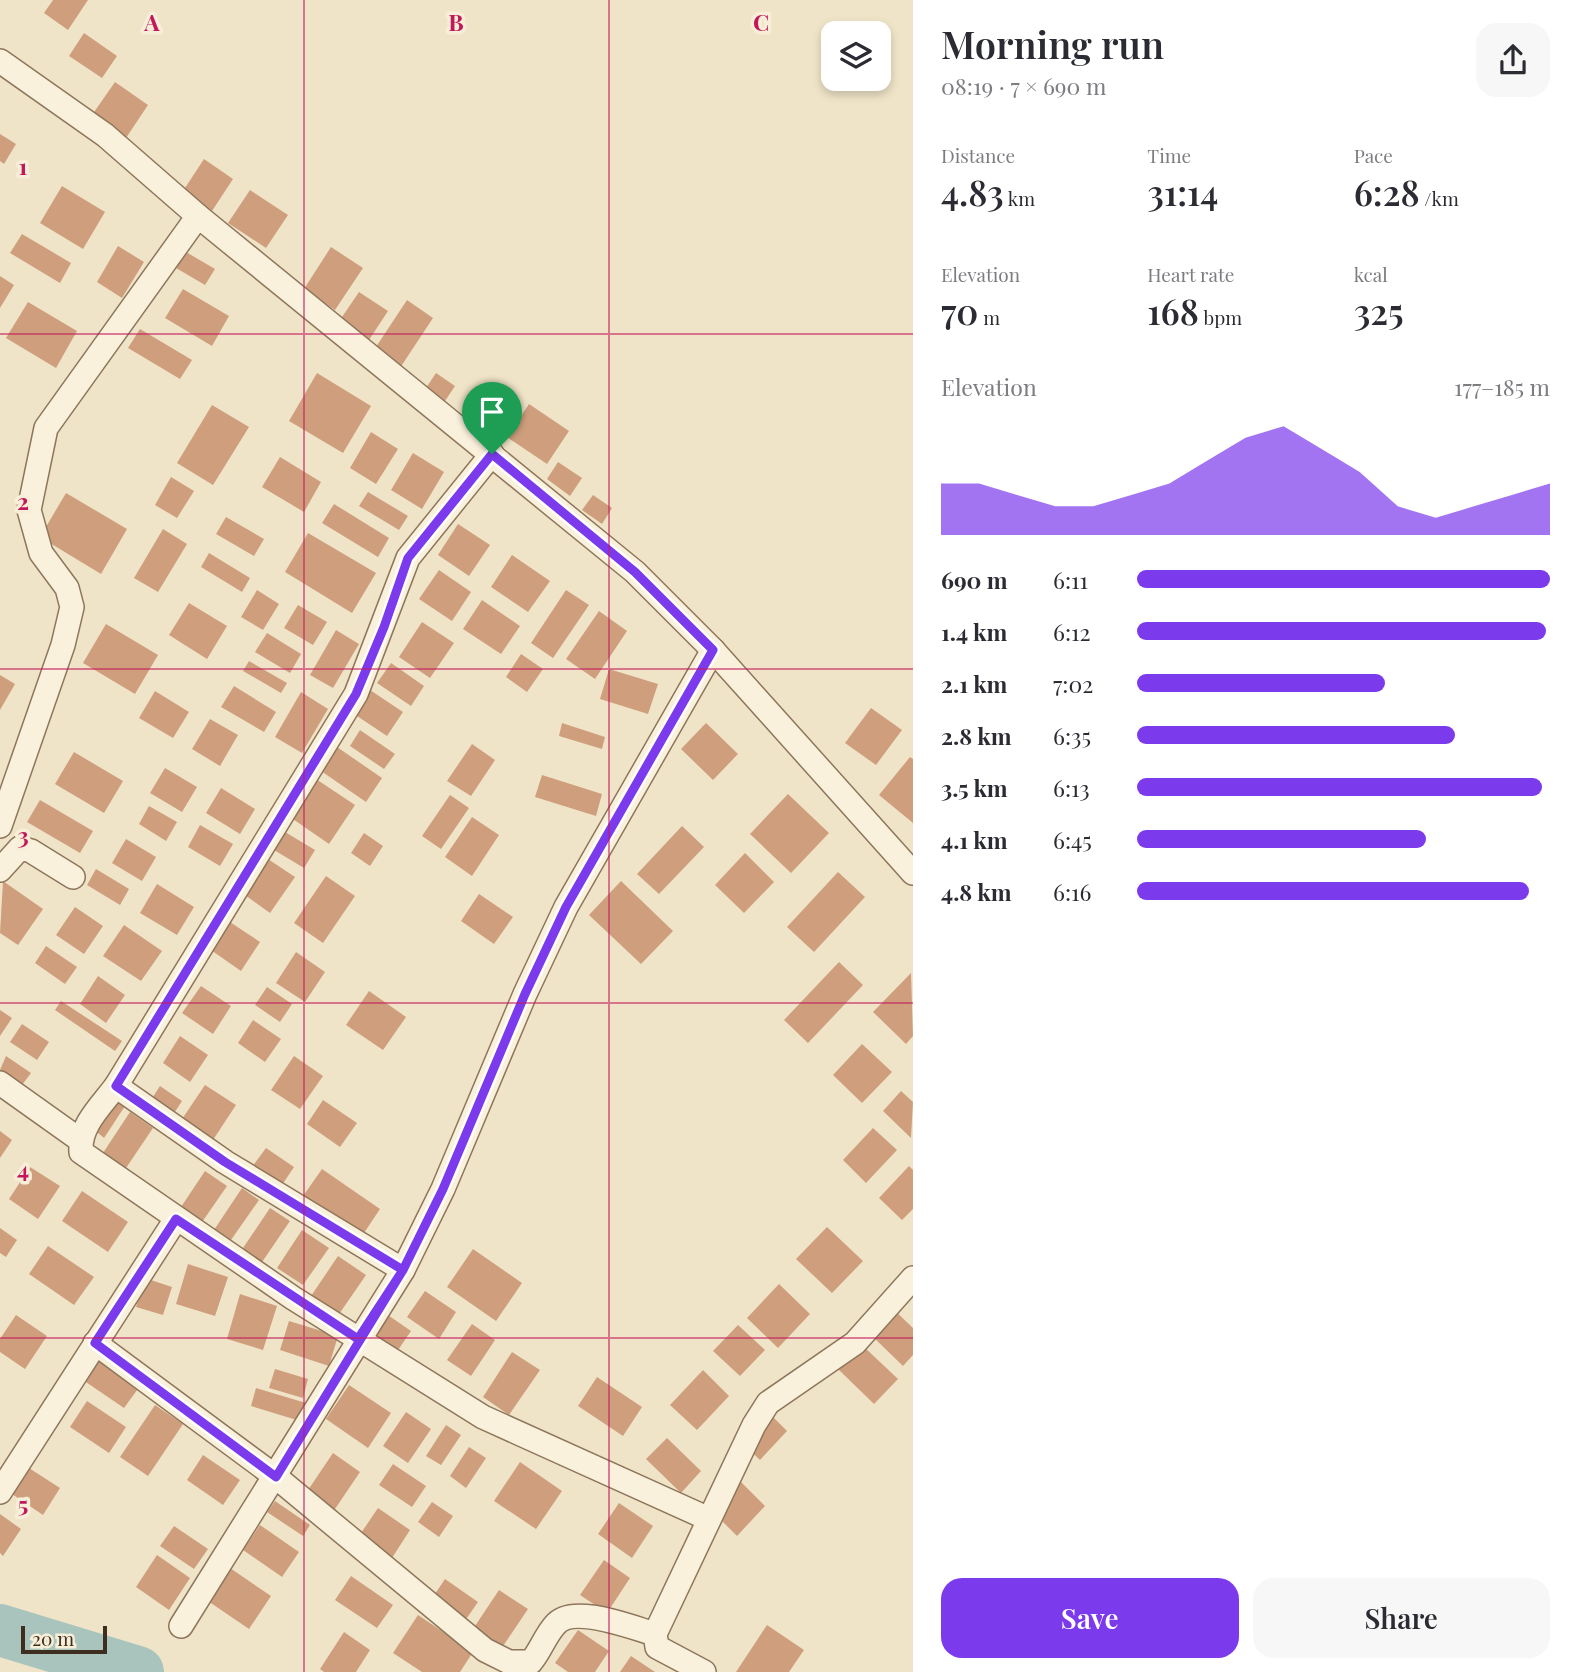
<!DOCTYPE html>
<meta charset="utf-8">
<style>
:root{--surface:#fff;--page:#f7f7f7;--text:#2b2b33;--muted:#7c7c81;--accent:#7c3aed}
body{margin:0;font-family:"Playfair Display",serif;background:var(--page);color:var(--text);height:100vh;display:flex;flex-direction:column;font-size:26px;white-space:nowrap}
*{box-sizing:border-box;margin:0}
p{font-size:23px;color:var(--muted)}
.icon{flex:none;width:38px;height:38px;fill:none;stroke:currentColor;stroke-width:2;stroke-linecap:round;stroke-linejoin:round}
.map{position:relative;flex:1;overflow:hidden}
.details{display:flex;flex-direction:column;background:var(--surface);width:665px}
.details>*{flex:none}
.tools{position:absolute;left:821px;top:21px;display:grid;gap:14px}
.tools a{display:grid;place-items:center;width:70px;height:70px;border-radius:14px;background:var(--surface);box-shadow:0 4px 10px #0003;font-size:35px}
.scale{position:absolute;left:21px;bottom:18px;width:86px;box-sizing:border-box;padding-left:7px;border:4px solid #3d2e20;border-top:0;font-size:19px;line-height:24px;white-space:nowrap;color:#3d2e20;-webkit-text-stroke:5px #f7eed8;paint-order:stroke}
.pin{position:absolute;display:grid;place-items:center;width:60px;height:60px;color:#fff;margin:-72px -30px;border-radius:50% 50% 50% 0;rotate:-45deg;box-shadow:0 0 7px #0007}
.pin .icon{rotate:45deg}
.round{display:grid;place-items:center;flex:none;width:74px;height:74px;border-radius:21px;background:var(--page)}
.headline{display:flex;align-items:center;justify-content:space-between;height:119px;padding:0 28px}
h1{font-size:38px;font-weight:600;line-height:52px}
.metrics{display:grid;grid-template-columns:repeat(3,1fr);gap:10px;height:119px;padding:7px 28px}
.metrics div{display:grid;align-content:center}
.metrics b{font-size:35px;font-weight:600}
.metrics small{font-size:19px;font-weight:400}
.metrics p{font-size:19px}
.chart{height:196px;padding:14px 28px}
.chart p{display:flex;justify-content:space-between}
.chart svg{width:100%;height:126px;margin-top:7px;fill:var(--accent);opacity:.7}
.primary-button{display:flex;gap:14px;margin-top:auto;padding:14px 28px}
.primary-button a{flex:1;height:80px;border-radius:21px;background:var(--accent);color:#fff;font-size:28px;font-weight:600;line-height:80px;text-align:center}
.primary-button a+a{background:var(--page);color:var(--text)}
ul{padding:0 28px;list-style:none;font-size:23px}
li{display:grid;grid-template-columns:112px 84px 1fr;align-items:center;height:52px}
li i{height:18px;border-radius:9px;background:var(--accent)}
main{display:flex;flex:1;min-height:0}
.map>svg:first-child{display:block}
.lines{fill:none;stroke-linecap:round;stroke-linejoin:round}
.river{stroke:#a9c4bc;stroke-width:52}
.building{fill:#cf9f7d}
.minor-casing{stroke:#8d765c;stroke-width:26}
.minor{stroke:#faf1dc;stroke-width:23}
.route-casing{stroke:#fff;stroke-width:14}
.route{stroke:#7c3aed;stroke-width:9}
.grid{fill:none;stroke:#c2185b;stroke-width:2;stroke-opacity:0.55}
.grid-label{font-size:23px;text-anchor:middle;font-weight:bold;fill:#c2185b;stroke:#f7eed8;stroke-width:7;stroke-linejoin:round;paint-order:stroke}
</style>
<main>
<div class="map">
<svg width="913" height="1672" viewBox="0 0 913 1672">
<rect width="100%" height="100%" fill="#f0e4c8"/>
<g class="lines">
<polyline class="river" points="0,1630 138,1672"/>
</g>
<g class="building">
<polygon points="53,0 88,0 68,30 44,13"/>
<polygon points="84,33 117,56 102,78 69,56"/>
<polygon points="115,82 148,105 126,138 92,115"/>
<polygon points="0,134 16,144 4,164 0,161"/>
<polygon points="204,159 233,179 212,211 183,191"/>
<polygon points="62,186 105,212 83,249 40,223"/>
<polygon points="250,190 288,215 266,248 228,223"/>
<polygon points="22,234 71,263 60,283 10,253"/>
<polygon points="118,246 144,262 122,298 97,282"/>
<polygon points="331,247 363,268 335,310 304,289"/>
<polygon points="186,252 215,269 205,285 176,268"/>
<polygon points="0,276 14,285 0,308"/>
<polygon points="183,289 229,316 212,346 165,318"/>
<polygon points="359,292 388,311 369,340 340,320"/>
<polygon points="407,300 433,318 398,371 372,353"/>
<polygon points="28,302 77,331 56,368 6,338"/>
<polygon points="140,329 192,360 180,379 128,348"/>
<polygon points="317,373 371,406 343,453 289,421"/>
<polygon points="436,373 455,386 443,404 424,391"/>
<polygon points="529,404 569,431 547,464 507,437"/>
<polygon points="212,405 249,427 213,485 177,463"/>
<polygon points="371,432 398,449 376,484 350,468"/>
<polygon points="413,453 444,472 422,509 391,490"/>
<polygon points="280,457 321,482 304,512 262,487"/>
<polygon points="558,462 582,478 570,496 547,479"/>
<polygon points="171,477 194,491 177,518 155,505"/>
<polygon points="368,492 408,516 399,530 359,506"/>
<polygon points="66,493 127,529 101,574 40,537"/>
<polygon points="593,495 612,508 602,524 582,510"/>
<polygon points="334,504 389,538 378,557 322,523"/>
<polygon points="226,517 264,539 254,556 216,534"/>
<polygon points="458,524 490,545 469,576 438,555"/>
<polygon points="163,529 187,544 158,592 134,578"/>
<polygon points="308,533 376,573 352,613 285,572"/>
<polygon points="209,553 250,578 242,592 201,567"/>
<polygon points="512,555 550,581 528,612 491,587"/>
<polygon points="439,570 471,592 452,621 419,599"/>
<polygon points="257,590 279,604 263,630 241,617"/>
<polygon points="566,590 589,605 553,658 531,643"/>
<polygon points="482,600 520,626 501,654 463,629"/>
<polygon points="189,603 227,626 207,659 169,635"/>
<polygon points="298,605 327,622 313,645 284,628"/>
<polygon points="599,611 627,631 595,679 566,659"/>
<polygon points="422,622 454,643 430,678 399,657"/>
<polygon points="106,624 158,655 135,694 83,663"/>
<polygon points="336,630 359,644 333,688 310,675"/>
<polygon points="267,633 301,654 290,673 255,652"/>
<polygon points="521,654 543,669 527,692 506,677"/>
<polygon points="249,661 287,683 281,693 243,671"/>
<polygon points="391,663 424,686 411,706 377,683"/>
<polygon points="609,669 658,684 648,714 600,699"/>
<polygon points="0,675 15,684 0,710"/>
<polygon points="234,686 276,712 264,732 221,707"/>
<polygon points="367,688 403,712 387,736 351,712"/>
<polygon points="155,691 189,712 173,738 139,718"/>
<polygon points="301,692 328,709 302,753 275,737"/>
<polygon points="871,708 902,730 876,765 845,743"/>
<polygon points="210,719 238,735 220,766 192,749"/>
<polygon points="562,723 605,737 602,749 559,736"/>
<polygon points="706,723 738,754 713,780 681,749"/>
<polygon points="360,730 395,754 384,769 350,746"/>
<polygon points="472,744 495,760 471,796 447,781"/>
<polygon points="337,747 382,778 366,802 321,771"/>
<polygon points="74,752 123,781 104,813 55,784"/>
<polygon points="910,757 913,759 913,823 879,795"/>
<polygon points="165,768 197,787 182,812 150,793"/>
<polygon points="542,775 602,794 596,816 535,797"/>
<polygon points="316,779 355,805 329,844 290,817"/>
<polygon points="221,788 255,809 240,834 206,813"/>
<polygon points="788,794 829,833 791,873 750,834"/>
<polygon points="450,795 469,808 441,849 422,836"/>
<polygon points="40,800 93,831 80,853 27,822"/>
<polygon points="149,806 177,822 166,841 139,824"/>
<polygon points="472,817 499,835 472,876 445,857"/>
<polygon points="200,825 233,844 220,866 188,847"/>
<polygon points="682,826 704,847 659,894 637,874"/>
<polygon points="285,832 315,850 304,868 274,850"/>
<polygon points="364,833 383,846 370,866 351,853"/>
<polygon points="126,839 156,857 142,881 112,863"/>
<polygon points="745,853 774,882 744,913 715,885"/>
<polygon points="262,855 295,877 270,913 238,890"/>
<polygon points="96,869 129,889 120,905 87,885"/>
<polygon points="838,872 865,897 814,952 787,927"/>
<polygon points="326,876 355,896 323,943 294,923"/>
<polygon points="3,881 43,909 18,945 0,933"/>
<polygon points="621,881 673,931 641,964 589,915"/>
<polygon points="157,884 194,907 177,935 140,913"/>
<polygon points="479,894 513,917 494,944 461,921"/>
<polygon points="75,907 103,926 84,954 56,935"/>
<polygon points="227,920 260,942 241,971 208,948"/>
<polygon points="124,925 162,951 141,981 103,956"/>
<polygon points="46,946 77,967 65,984 35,963"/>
<polygon points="296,952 325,972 305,1002 276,983"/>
<polygon points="839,962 863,985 808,1043 784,1020"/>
<polygon points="911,973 913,1036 906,1044 873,1012"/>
<polygon points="98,976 125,995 106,1023 80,1004"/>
<polygon points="201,986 231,1006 213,1034 182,1013"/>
<polygon points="267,987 292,1004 280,1022 255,1005"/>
<polygon points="369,991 406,1017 383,1050 346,1025"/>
<polygon points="61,1001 122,1041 115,1051 55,1010"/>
<polygon points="0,1010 12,1018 0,1036"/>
<polygon points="253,1020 281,1039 265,1062 238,1043"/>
<polygon points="22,1024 49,1042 37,1060 10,1042"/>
<polygon points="180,1036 208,1055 190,1082 163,1063"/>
<polygon points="862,1044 892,1072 862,1103 833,1075"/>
<polygon points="6,1056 31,1073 22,1085 0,1070"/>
<polygon points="294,1056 323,1076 300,1109 271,1090"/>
<polygon points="205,1085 236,1105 209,1146 178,1125"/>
<polygon points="160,1086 182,1101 169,1121 147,1106"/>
<polygon points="901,1091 913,1102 911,1138 883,1111"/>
<polygon points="113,1097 125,1106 104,1138 92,1128"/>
<polygon points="323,1100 357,1123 340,1147 307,1124"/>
<polygon points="130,1112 153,1128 124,1171 101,1156"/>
<polygon points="873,1128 897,1150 866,1183 843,1160"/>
<polygon points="0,1131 12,1140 0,1158"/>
<polygon points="266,1148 294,1167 278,1191 249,1171"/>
<polygon points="909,1166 913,1170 913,1209 902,1220 879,1198"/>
<polygon points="30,1167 60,1186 38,1219 9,1199"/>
<polygon points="322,1169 380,1209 360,1239 301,1199"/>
<polygon points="205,1171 227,1186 200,1225 179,1210"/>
<polygon points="242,1188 259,1200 224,1250 208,1239"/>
<polygon points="82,1191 128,1222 108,1252 62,1221"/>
<polygon points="270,1208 290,1221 258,1268 239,1254"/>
<polygon points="827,1227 863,1261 832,1293 796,1259"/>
<polygon points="0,1228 17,1240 6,1257 0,1253"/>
<polygon points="302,1230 329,1248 303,1285 277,1268"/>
<polygon points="48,1246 94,1277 74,1305 29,1274"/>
<polygon points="473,1249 522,1283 496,1321 447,1287"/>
<polygon points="338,1256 366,1275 335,1320 307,1302"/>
<polygon points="188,1264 228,1277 215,1316 176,1304"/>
<polygon points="145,1278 172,1287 163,1315 136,1307"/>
<polygon points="779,1284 810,1314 778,1348 747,1318"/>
<polygon points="425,1291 456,1312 439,1339 407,1317"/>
<polygon points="240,1294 277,1306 263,1350 227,1339"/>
<polygon points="890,1306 913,1328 913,1355 903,1366 869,1333"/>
<polygon points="382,1311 411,1331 398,1350 368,1331"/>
<polygon points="16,1315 47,1336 25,1369 0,1352 0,1339"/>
<polygon points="289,1321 338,1336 329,1366 280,1350"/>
<polygon points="472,1324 495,1340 471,1376 447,1360"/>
<polygon points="738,1325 765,1350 740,1376 713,1351"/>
<polygon points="862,1345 898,1379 874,1404 838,1369"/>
<polygon points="512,1352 540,1370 509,1415 483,1397"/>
<polygon points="95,1356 140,1386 124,1408 80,1378"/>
<polygon points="275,1369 308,1379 303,1398 269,1388"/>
<polygon points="703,1370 729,1396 697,1430 670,1405"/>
<polygon points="597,1377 642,1407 623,1436 578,1406"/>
<polygon points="349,1385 391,1413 368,1448 326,1419"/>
<polygon points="256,1388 306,1403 300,1421 251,1406"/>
<polygon points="87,1401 126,1427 109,1453 70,1427"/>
<polygon points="155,1405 183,1424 148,1476 120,1457"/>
<polygon points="406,1412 431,1429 408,1463 383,1446"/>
<polygon points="768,1412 787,1431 760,1460 740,1441"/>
<polygon points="446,1425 461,1435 441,1465 426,1456"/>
<polygon points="667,1438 701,1471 681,1493 646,1459"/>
<polygon points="469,1447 486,1458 466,1488 450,1476"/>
<polygon points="333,1453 360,1472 333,1512 306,1493"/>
<polygon points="203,1455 240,1480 223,1505 187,1480"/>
<polygon points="520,1462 562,1491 536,1529 494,1501"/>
<polygon points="393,1464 426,1486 412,1507 379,1485"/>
<polygon points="29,1468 60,1488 43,1515 12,1494"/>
<polygon points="740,1481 765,1506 737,1536 712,1511"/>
<polygon points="275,1501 310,1525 303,1536 267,1512"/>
<polygon points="432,1502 453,1516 439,1537 418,1522"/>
<polygon points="619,1503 653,1526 632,1558 598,1534"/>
<polygon points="378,1508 410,1530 390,1561 357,1539"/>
<polygon points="0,1514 21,1529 3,1556 0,1553"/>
<polygon points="260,1525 299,1552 282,1577 243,1550"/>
<polygon points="174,1526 208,1549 194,1569 160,1546"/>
<polygon points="157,1555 190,1578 169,1610 136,1587"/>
<polygon points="604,1560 630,1578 607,1613 580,1595"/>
<polygon points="227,1566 271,1596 249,1629 205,1599"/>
<polygon points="351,1576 393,1605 377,1628 335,1600"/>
<polygon points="445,1579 478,1602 462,1625 429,1603"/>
<polygon points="499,1590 528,1609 499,1652 471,1632"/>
<polygon points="418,1615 473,1652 460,1672 422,1672 393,1653"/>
<polygon points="767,1625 804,1650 789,1672 736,1672"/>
<polygon points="578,1630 609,1651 595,1672 568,1672 555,1663"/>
<polygon points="344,1632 370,1650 356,1672 324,1672 320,1669"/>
<polygon points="631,1656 655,1672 620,1672"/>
</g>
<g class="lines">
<defs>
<g id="minor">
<polyline points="0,61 105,135 198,216 635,572 713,650 913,873"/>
<path d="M492 454 408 558 356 694 116 1086C101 1106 79 1126 81 1152L293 1298 483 1417 709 1519"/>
<polyline points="0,826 63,645 72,607 67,588 41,553 29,510 46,428 198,216"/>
<polyline points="0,870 20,848 31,851 73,877"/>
<polyline points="0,1083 80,1140"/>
<polyline points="116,1086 225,1162 403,1270"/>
<path d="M95 1343 276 1477 485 1650 509 1662H531C541 1650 545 1636 555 1625 572 1603 633 1628 655 1634"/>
<polyline points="0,1492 176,1219"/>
<polyline points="181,1626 403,1270 443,1189 525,994 566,907 713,650"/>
<polyline points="704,1672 657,1647 655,1634 754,1425 768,1403 855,1343 913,1278"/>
</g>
</defs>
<use href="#minor" class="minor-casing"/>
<use href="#minor" class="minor"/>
</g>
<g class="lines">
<defs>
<polyline id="route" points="492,454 635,572 713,650 566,907 525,994 443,1189 403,1270 276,1477 95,1343 176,1219 358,1339 403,1270 225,1162 116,1086 356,694 384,627 408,558 492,454"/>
</defs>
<use href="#route" class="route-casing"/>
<use href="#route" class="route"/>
</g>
<path class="grid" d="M304 0V1672M609 0V1672M0 334H913M0 669H913M0 1003H913M0 1338H913"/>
<g class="grid-label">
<text x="152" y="31">A</text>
<text x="456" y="31">B</text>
<text x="761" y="31">C</text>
<text x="23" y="175">1</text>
<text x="23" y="510">2</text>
<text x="23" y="844">3</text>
<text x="23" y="1178">4</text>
<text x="23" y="1513">5</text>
</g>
</svg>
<div class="tools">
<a><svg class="icon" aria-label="layers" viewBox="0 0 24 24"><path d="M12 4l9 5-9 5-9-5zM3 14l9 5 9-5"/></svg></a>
</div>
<div class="scale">20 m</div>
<div class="pin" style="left:492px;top:454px;background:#1e9e55"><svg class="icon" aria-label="arrive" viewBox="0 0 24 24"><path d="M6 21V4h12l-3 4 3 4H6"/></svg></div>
</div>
<section class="details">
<div class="headline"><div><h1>Morning run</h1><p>08:19 · 7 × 690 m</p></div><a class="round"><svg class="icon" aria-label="share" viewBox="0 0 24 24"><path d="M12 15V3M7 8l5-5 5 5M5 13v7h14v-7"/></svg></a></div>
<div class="metrics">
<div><p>Distance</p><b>4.83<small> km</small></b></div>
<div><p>Time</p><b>31:14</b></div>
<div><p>Pace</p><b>6:28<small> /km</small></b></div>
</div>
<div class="metrics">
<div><p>Elevation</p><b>70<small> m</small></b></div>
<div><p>Heart rate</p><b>168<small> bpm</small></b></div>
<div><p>kcal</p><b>325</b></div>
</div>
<div class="chart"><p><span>Elevation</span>177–185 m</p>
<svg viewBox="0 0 160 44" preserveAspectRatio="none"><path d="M0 44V26L10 26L20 30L30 34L40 34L50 30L60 26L70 18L80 10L90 6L100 14L110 22L120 34L130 38L140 34L150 30L160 26V44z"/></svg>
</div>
<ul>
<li><b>690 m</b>6:11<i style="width:100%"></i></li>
<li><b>1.4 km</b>6:12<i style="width:99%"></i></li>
<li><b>2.1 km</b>7:02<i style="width:60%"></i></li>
<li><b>2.8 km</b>6:35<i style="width:77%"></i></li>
<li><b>3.5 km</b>6:13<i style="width:98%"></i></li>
<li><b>4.1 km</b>6:45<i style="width:70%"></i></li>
<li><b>4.8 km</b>6:16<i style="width:95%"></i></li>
</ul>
<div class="primary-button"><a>Save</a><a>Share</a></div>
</section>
</main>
